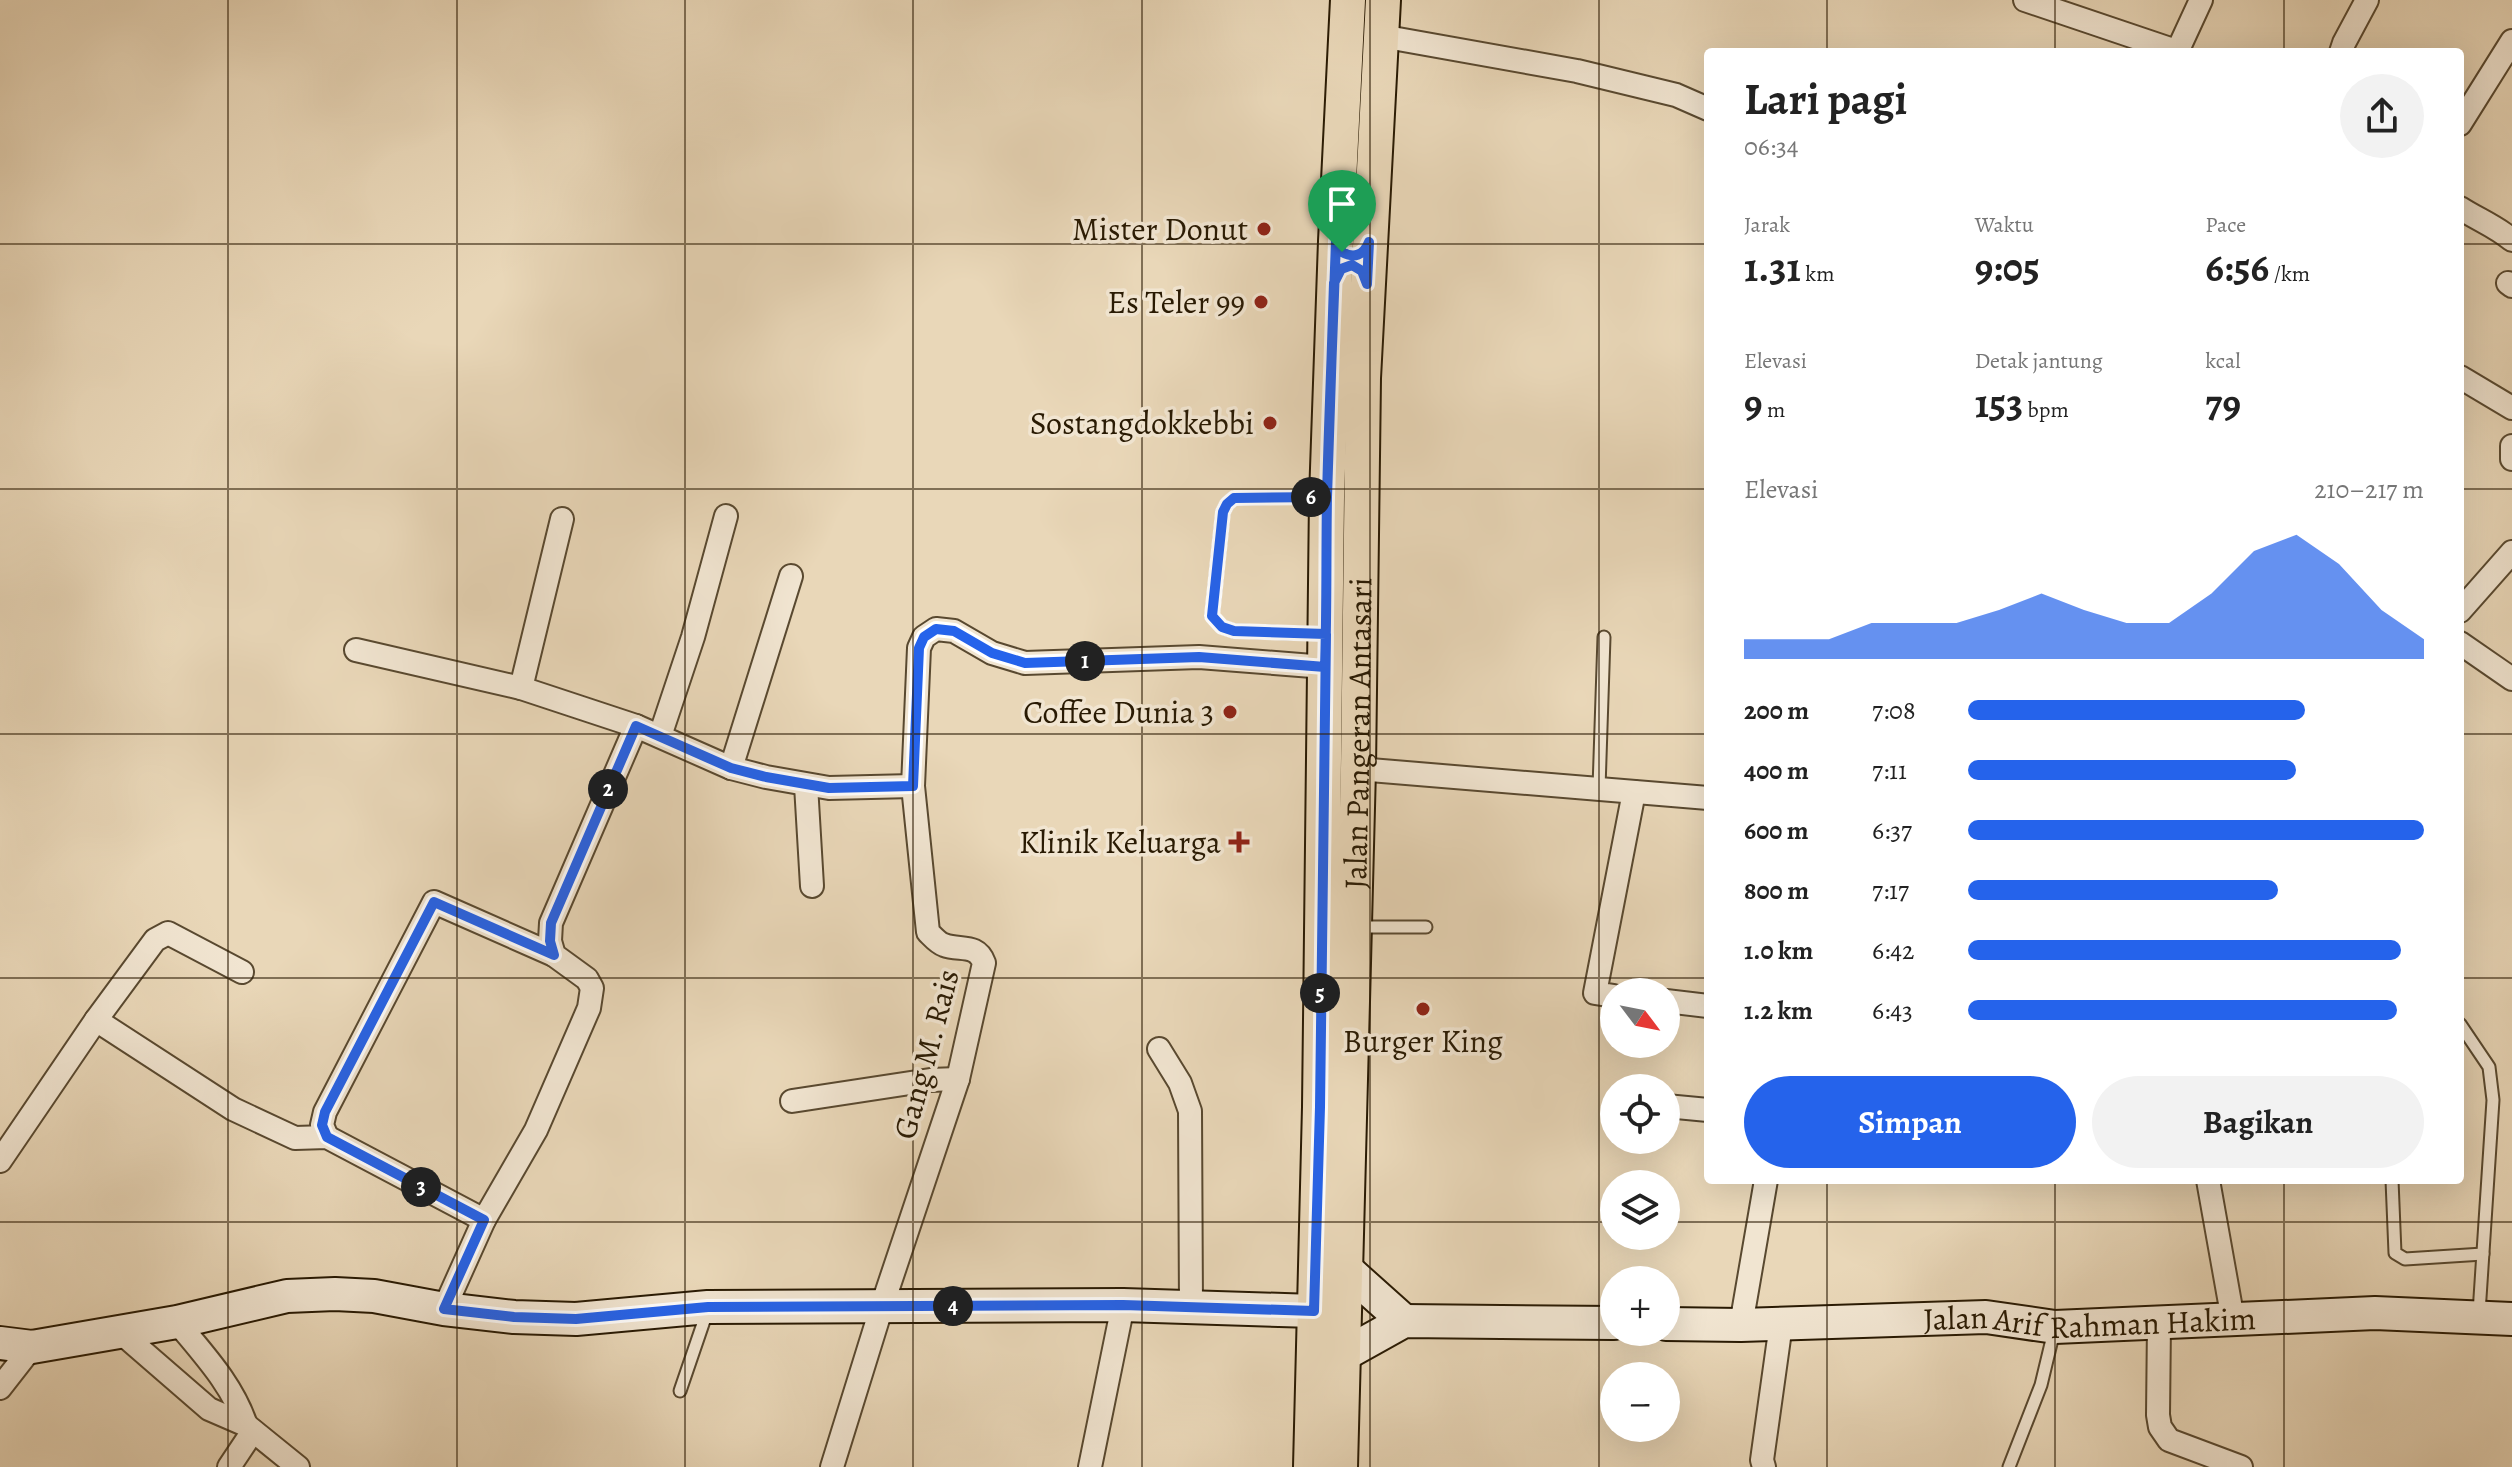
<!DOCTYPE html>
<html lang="id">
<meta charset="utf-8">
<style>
:root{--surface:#fff;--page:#f2f2f2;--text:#222;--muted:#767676;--accent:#2563eb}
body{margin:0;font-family:Alegreya,serif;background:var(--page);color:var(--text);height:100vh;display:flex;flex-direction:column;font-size:30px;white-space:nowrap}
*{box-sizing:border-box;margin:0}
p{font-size:26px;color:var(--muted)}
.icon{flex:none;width:44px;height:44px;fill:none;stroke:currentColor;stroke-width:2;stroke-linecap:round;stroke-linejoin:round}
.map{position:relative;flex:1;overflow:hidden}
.details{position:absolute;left:1704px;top:48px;width:760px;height:1136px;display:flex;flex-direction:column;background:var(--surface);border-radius:8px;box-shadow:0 8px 32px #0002}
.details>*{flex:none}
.needle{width:52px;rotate:122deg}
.tools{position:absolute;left:1600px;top:978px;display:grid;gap:16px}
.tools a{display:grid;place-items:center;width:80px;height:80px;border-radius:50%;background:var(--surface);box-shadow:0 8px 32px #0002;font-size:40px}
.pin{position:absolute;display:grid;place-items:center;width:68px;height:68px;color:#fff;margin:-82px -34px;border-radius:50% 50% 50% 0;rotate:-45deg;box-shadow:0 0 8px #0007}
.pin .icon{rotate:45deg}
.km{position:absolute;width:40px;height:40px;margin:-20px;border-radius:50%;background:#222;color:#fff;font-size:22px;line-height:40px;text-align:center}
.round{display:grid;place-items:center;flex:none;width:84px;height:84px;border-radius:42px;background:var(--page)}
.summary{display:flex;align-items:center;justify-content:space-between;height:136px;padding:0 40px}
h1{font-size:44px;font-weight:700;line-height:60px}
.figures{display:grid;grid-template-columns:repeat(3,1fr);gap:12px;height:136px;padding:8px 40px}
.figures div{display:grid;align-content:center}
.figures b{font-size:40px;font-weight:700}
.figures small{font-size:22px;font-weight:400}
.figures p{font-size:22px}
.chart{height:224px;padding:16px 40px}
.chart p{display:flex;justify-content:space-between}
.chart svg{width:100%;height:144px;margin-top:8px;fill:var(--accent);opacity:.7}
.action{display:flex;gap:16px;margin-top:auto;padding:16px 40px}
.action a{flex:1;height:92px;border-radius:48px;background:var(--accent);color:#fff;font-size:32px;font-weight:700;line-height:92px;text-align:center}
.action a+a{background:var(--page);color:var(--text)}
ul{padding:0 40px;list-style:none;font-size:26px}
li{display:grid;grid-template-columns:128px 96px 1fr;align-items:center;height:60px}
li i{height:20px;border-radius:10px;background:var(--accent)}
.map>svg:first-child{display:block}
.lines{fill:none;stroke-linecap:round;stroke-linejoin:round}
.lane-casing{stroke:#594930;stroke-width:15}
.street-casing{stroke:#594930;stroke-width:26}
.secondary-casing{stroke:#291a03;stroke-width:36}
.primary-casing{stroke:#291a03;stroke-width:38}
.lane{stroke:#f1e5d1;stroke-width:11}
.street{stroke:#f1e5d1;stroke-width:22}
.secondary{stroke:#f1e5d1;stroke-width:32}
.primary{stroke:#e9d7b8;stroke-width:34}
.route-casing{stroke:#fff;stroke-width:16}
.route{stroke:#2563eb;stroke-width:10}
.grid{fill:none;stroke:#291a03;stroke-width:2;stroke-opacity:0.55}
.poi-dot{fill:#8f2418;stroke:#f1e5d1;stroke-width:3}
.labels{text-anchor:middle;stroke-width:7;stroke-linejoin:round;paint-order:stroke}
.poi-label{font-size:32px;fill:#291a03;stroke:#f1e5d1;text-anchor:end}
.street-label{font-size:32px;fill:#291a03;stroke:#f1e5d1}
</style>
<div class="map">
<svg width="2512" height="1467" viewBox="0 0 2512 1467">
<rect width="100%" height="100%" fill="#e9d7b8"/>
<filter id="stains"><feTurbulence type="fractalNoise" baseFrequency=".0025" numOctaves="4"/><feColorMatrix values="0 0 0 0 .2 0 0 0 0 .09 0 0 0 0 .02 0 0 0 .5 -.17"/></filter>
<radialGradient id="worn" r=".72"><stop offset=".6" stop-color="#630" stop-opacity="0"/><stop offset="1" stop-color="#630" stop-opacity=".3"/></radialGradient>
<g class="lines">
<defs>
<g id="lane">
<polyline points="1321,634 1234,631 1222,627 1212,616 1223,512 1227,504 1234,498 1323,497"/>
<polyline points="1599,788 1604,637"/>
<polyline points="1359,927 1426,927"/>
<polyline points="2460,1024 2489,1067 2493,1100 2479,1313"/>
<polyline points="2392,1180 2395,1253 2405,1259 2483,1254"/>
<polyline points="680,1391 707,1312"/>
<polyline points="2009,1467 2041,1385 2054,1331"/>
</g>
<g id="street">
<polyline points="2025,0 2179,52"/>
<polyline points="1381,36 1577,71 1676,95 1708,109"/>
<polyline points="2177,52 2201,0"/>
<polyline points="2341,52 2344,43 2367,0"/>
<polyline points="2460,124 2512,41"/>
<path d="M2460 208C2477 219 2497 227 2512 240"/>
<polyline points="2508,283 2512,286"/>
<polyline points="2460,377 2512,408"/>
<polyline points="2512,446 2512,459"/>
<polyline points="2460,611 2512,552"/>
<polyline points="2460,643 2512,679"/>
<polyline points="356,650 521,688 636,726 551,923 550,941 554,955 587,979 592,988 589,1008 536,1130 484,1220 444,1309"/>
<polyline points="521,688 562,519"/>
<polyline points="636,726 731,768 766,777 829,788 913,786"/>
<polyline points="660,736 693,637 726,516"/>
<polyline points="731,768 791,576"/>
<polyline points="1358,769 1708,798"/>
<polyline points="806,785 812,886"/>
<polyline points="1614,996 1595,993 1634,792"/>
<polyline points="1666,1001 1708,1006"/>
<polyline points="96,1020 233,1109 295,1138 327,1137 484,1220"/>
<polyline points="1159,1049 1180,1083 1190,1111 1191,1307"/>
<polyline points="792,1101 930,1080 958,1079"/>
<polyline points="1666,1106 1708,1110"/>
<polyline points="327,1137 322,1125 325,1112 434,902 554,955"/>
<polyline points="0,1161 96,1020 155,940 168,933 242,972"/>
<polyline points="2208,1180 2233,1320"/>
<path d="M177 1322C204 1355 232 1384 246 1425"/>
<polyline points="2159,1323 2158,1415 2160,1427 2169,1440 2241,1467"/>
<polyline points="1741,1325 1766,1180"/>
<polyline points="119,1331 209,1409 246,1425 298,1467"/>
<polyline points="0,1388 32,1347"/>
<polyline points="229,1467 253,1431"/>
<path d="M832 1467 882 1306 958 1079 984 963C977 943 960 951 944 945 938 943 933 937 928 932L913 786 919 648 924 637 936 629 954 631 992 653 1025 663 1199 657 1325 667"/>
<polyline points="1090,1467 1123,1305"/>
<polyline points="1764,1467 1762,1460 1781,1324"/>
</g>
<g id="secondary">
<polyline points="1346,1269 1404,1321"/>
<path id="s1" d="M1666 1324 1741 1325 1986 1317 2055 1327 2375 1313 2512 1319"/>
<polyline points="0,1343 32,1347 177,1322 287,1296 335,1294 374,1296 444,1309 514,1317 576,1319 708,1307 1123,1305 1314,1311"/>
<polyline points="1343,1355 1404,1321 1614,1323"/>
</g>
<g id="primary">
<polyline points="1311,1467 1320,1107 1327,497 1336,241 1348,0"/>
<path id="s2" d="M1340 1467 1358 769 1363 378 1383 0"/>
</g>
</defs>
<use href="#lane" class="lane-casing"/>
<use href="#street" class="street-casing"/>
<use href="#secondary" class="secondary-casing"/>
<use href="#primary" class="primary-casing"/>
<use href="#lane" class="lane"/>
<use href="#street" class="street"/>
<use href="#secondary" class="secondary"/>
<use href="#primary" class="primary"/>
</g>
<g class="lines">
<defs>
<path id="route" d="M1342 252 1336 241C1333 326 1329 412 1327 497 1326 554 1327 610 1325 667L1199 657 1025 663 992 653 954 631 936 629 924 637 919 648 913 786 829 788 766 777 731 768 636 726 551 923 550 941 554 955 434 902 325 1112 322 1125 327 1137 484 1220 444 1309 514 1317 576 1319 708 1307 1123 1305 1314 1311 1320 1107 1326 634 1234 631 1222 627 1212 616 1223 512 1227 504 1234 498 1327 497 1334 283 1341 269 1352 265 1362 271 1367 284 1369 242C1364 255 1354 259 1342 252"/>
</defs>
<use href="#route" class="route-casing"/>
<use href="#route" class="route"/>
</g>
<path class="grid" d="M228 0V1467M457 0V1467M685 0V1467M913 0V1467M1142 0V1467M1370 0V1467M1599 0V1467M1827 0V52M2055 0V52M2284 0V52M0 244H1708M2460 244H2512M0 489H1708M2460 489H2512M0 734H1708M2460 734H2512M0 978H1708M2460 978H2512M1827 1180V1467M2055 1180V1467M2284 1180V1467M0 1222H1614M1666 1222H2512"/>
<g class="poi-dot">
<circle cx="1264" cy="229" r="8"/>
<circle cx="1261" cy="302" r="8"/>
<circle cx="1270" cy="423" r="8"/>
<circle cx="1230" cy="712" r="8"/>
<path d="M1235 830h8v8h8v8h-8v8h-8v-8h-8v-8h8z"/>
<circle cx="1423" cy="1009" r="8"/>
</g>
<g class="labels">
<g class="poi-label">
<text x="1248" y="240">Mister Donut</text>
<text x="1245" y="313">Es Teler 99</text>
<text x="1254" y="434">Sostangdokkebbi</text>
<text x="1214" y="723">Coffee Dunia 3</text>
<text x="1221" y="853">Klinik Keluarga</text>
<text x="1423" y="1052" text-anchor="middle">Burger King</text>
</g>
<g class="street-label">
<text dy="11" stroke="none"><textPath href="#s2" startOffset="734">Jalan Pangeran Antasari</textPath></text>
<text transform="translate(926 1054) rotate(-75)" y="11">Gang M. Rais</text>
<text dy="11" stroke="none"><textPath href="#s1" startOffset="424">Jalan Arif Rahman Hakim</textPath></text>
</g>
</g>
<rect width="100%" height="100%" filter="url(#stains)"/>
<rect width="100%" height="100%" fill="url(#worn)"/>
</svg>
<div class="tools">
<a><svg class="needle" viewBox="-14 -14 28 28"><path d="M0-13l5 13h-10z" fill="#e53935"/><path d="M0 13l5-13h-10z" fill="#767676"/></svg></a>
<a><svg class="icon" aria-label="locate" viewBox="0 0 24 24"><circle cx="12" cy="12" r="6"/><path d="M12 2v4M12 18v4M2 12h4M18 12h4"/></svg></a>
<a><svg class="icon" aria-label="layers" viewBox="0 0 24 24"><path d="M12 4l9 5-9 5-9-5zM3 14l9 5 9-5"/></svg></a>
<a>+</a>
<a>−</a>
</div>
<div class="pin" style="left:1342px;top:252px;background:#1e9e55"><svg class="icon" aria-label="arrive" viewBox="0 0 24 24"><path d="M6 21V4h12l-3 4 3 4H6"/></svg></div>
<b class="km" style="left:1085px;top:661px">1</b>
<b class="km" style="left:608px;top:789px">2</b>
<b class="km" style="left:421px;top:1187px">3</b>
<b class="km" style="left:953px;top:1306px">4</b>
<b class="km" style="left:1320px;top:993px">5</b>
<b class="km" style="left:1311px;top:497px">6</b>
<section class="details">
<div class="summary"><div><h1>Lari pagi</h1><p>06:34</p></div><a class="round"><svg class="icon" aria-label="share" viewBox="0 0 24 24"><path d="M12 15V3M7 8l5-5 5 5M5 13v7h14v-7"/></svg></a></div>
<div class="figures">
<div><p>Jarak</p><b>1.31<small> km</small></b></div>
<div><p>Waktu</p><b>9:05</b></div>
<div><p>Pace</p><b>6:56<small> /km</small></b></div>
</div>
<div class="figures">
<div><p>Elevasi</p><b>9<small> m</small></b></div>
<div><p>Detak jantung</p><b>153<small> bpm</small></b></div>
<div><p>kcal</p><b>79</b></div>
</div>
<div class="chart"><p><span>Elevasi</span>210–217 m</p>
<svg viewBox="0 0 160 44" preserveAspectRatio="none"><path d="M0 44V38L10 38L20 38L30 33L40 33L50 33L60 29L70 24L80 29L90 33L100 33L110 24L120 11L130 6L140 15L150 29L160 38V44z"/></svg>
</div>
<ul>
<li><b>200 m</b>7:08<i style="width:74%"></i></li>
<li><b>400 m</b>7:11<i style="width:72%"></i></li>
<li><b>600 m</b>6:37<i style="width:100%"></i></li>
<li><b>800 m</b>7:17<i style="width:68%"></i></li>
<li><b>1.0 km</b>6:42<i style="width:95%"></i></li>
<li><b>1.2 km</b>6:43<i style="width:94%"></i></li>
</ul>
<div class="action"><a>Simpan</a><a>Bagikan</a></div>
</section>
</div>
